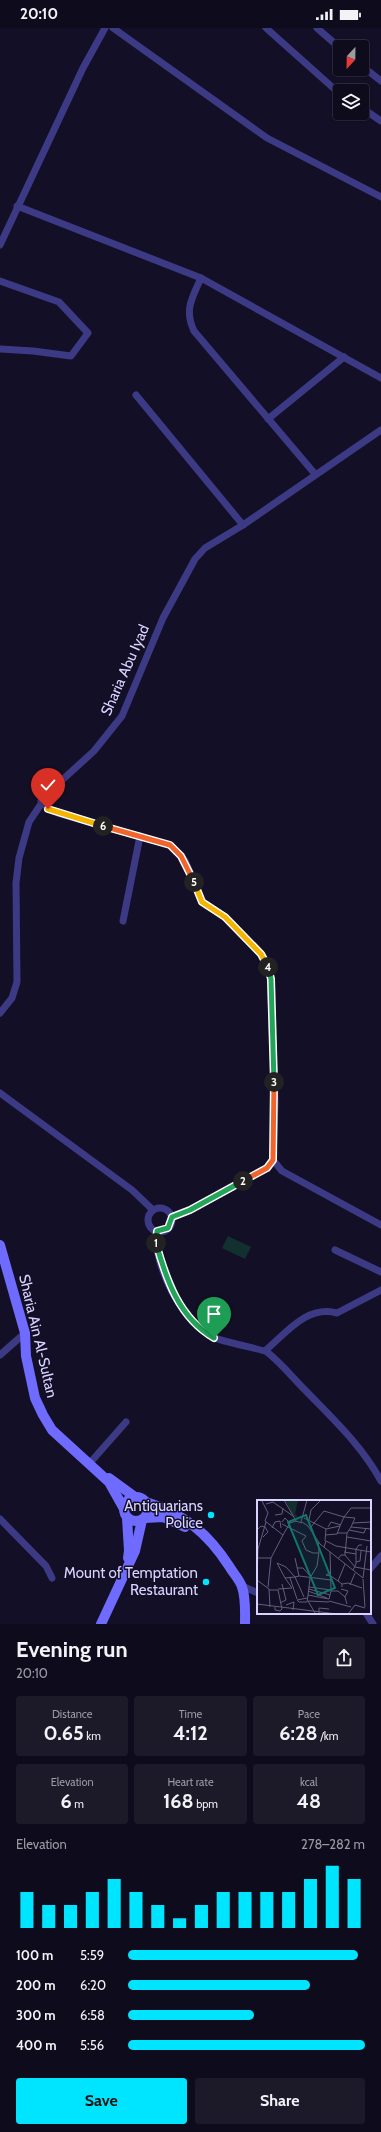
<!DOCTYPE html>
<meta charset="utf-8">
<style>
:root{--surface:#0e0b1c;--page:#1c1929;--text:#f1f3f6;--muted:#9b9ba3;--line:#2e2b3b;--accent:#00e5ff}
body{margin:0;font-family:Cabin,sans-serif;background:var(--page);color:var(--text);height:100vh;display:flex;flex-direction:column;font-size:15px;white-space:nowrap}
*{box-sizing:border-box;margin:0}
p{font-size:13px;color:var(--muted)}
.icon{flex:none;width:22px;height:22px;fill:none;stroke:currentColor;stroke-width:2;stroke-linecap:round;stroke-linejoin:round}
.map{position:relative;height:1596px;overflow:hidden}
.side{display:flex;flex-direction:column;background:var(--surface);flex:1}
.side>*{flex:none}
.needle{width:26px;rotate:202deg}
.tools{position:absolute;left:333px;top:12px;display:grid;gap:8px}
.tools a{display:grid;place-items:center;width:36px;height:36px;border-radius:4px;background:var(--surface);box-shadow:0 1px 3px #0004,0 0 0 1px var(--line);font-size:20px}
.pin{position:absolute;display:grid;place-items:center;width:34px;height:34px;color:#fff;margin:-41px -17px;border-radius:50% 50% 50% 0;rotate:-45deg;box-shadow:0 0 4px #0007}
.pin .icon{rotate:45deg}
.km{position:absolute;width:20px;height:20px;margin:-10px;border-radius:50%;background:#222;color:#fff;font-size:11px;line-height:20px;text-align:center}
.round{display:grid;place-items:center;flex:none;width:42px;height:42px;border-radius:4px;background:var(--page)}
.head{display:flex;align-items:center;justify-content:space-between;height:68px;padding:0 16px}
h1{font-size:22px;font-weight:800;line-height:30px}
.metrics{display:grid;grid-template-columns:repeat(3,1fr);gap:6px;height:68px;padding:4px 16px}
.metrics div{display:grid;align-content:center;border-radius:4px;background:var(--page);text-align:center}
.metrics b{font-size:20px;font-weight:800}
.metrics small{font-size:11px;font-weight:400}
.metrics p{font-size:11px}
.chart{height:112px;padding:8px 16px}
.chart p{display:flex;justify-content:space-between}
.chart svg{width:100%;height:72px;margin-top:4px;stroke:var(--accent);stroke-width:6}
.cta{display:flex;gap:8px;margin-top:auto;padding:8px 16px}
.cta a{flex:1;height:46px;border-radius:4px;background:var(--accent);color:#111;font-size:16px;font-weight:800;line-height:46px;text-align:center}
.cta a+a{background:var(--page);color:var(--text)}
ul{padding:0 16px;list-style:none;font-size:13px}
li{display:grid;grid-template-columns:64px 48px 1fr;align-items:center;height:30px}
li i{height:10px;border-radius:5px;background:var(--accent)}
.status{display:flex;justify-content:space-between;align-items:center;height:28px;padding:0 20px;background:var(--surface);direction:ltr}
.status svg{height:11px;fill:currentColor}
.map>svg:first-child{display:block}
.green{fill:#12302f}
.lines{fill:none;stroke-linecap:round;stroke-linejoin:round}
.street{stroke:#3d3a85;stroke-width:7}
.secondary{stroke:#6f6bff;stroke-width:10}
.split-1-casing{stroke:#fff;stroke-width:8}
.split-2-casing{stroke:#fff;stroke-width:8}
.split-3-casing{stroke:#fff;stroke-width:8}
.split-4-casing{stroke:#fff;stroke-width:8}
.split-5-casing{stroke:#fff;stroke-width:8}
.split-6-casing{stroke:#fff;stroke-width:8}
.split-7-casing{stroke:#fff;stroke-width:8}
.split-1{stroke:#22a559;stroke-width:5}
.split-2{stroke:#22a559;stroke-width:5}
.split-3{stroke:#f0652b;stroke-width:5}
.split-4{stroke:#22a559;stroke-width:5}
.split-5{stroke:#f5b400;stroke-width:5}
.split-6{stroke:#f0652b;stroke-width:5}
.split-7{stroke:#f5b400;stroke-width:5}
.poi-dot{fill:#00e5ff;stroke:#130f26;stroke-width:1.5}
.labels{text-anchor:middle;stroke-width:3;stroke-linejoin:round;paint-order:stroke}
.street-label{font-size:15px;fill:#d9d4ff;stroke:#130f26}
.poi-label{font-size:15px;fill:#d9d4ff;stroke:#130f26;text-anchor:end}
.inset-road{fill:none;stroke:#625e7d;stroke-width:1}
.view{fill:#0f766e;fill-opacity:0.15;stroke:#0f766e;stroke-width:2}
.inset-edge{fill:none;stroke:#d9d4ff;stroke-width:2}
</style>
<div class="status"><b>20:10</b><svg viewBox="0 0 49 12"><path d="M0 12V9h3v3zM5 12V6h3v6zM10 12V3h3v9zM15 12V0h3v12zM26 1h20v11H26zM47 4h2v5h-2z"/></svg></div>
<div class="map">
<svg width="381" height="1596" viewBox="0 0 381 1596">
<rect width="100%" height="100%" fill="#130f26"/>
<polygon class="green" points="228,1208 251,1219 245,1231 222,1220"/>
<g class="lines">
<g class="street">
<polyline points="113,0 267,110 381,169"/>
<polyline points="266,0 340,66"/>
<polyline points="317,0 340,20"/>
<polyline points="362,38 381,53"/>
<polyline points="362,80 381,93"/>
<polyline points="17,178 201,250 381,350"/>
<polyline points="0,217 83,40 105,0"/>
<path d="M201 250C192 270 184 282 194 303L315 446"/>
<polyline points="0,253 59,274 88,305 71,328 33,323 0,321"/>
<polyline points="136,367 243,497"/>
<polyline points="268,391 344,329"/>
<polyline points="41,773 49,781 60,786 170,817 185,833 203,874 225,889 253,917 261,926 270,942 275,1074 273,1132 267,1140 190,1182 172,1189"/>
<polyline points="123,893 140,808"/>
<polyline points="0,985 12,970 17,954 16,855 19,830 29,794 49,764 94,723 122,688 163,590 195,531 205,520 243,497 381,402"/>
<polyline points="0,1065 132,1162 153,1182"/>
<polyline points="273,1132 282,1143 381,1197"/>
<circle cx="160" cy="1192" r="12"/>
<path d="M157 1203C152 1237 183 1296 215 1310 224 1314 265 1322 267 1324 281 1335 293 1350 306 1363 334 1392 362 1418 381 1453"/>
<polyline points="335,1222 381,1244"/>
<path d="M266 1322C287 1304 307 1277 337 1285L381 1262"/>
<polyline points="0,1327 25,1305"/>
<polyline points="89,1436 126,1394"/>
<polyline points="0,1491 46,1538 52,1550"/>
<polyline points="370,1541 381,1528"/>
<polyline points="242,1558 258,1565"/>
<polyline points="366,1585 373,1596"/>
</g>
<g class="secondary">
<polyline points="0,1217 25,1305 26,1328 35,1370 43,1387 52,1402 109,1454 123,1479"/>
<polyline points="109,1450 135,1469"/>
<circle cx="136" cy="1481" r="12"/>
<path d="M146 1474C184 1486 207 1504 229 1538 233 1545 240 1552 242 1559 246 1570 245 1585 245 1596"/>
<polyline points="127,1490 129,1523 128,1530"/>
<polyline points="145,1490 163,1489 185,1499"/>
<polyline points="101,1596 135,1523 142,1492"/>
</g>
</g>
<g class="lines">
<defs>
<path id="split-1" d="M156 1215C166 1251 179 1290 214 1310"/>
<polyline id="split-2" points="156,1215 157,1203 168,1200 172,1189 190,1182 243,1153"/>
<polyline id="split-3" points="243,1153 267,1140 273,1132 274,1054"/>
<polyline id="split-4" points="268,939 271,951 274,1054"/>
<polyline id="split-5" points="194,854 202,874 225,889 261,926 268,939"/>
<polyline id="split-6" points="103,798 170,817 181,828 194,854"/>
<polyline id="split-7" points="48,781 103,798"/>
</defs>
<use href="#split-1" class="split-1-casing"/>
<use href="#split-2" class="split-2-casing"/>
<use href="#split-3" class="split-3-casing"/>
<use href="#split-4" class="split-4-casing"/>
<use href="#split-5" class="split-5-casing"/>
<use href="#split-6" class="split-6-casing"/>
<use href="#split-7" class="split-7-casing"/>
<use href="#split-1" class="split-1"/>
<use href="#split-2" class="split-2"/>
<use href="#split-3" class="split-3"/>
<use href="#split-4" class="split-4"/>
<use href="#split-5" class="split-5"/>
<use href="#split-6" class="split-6"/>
<use href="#split-7" class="split-7"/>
</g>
<g class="poi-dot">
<circle cx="211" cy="1487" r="4"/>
<circle cx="206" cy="1554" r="4"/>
</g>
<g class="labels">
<g class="street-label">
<text transform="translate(125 642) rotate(-66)" y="5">Sharia Abu Iyad</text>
<text transform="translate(38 1308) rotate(77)" y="5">Sharia Ain Al-Sultan</text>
</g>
<g class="poi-label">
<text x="203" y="1483">Antiquarians<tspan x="203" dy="17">Police</tspan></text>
<text x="198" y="1550">Mount of Temptation<tspan x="198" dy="17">Restaurant</tspan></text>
</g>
</g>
<g transform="translate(257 1472)">
<rect width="114" height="114" fill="#130f26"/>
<path d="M28 0H41L38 14 41 17H37Z" fill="#12302f"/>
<path class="inset-road" d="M27 0 39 21 45 23M9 4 16 2 36 16M18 15 25 14 26 8M47 18 69 29M52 20 54 10 64 0M9 22 1 49 0 80 12 89 13 107M25 22 28 18 33 23M44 22 50 0M45 22 51 26 63 44 106 78M96 23 114 22M25 24 49 36M83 26 87 17 98 18 94 27M71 27 74 22 84 25M15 28 18 22 23 21 24 28M53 28 67 11 87 17 94 8H114M0 30 4 26 8 27 11 32 6 37M92 30 107 33 109 28M80 33H90L88 55M90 33 94 27 114 29M26 35 33 23 39 21M68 35 80 34 83 26 69 29M49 36 45 41 49 50 56 53H62M90 37 114 41M68 41 69 29M67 47 69 41 79 46 114 52M73 52 74 91M87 52 99 54M0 58H14L26 35 8 21 11 13 5 1M38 58 42 76 74 80M81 59 84 55H88L98 67 114 70M99 62 103 61 104 51M40 68H46L54 77M96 70 99 64V49L102 45H105M74 72 69 75 74 76 85 84V87M38 77 28 78 20 63 29 67 38 77 42 76M38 77 47 97M33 78 40 99M106 78 110 46M106 79 108 107M81 81 88 64M85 84 91 83 105 88M93 85 98 73M11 87 14 58M52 87 74 90M21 89 35 88 28 78M52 89 73 95M84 89 91 91 88 97M12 90H21L25 109 23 111 18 110V107M51 91 70 98M51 95 53 78 60 66 62 52 61 42M50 98 40 100 42 102H50L51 95 72 99 74 91H81L88 97 90 104M72 101 94 107M23 103 29 100 25 84M0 104 80 114M29 105 37 102 36 110M58 113 51 101 72 102M62 113V108L72 109M91 114 98 105 108 108"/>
<path class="view" d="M49 15 78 88 61 95 31 22Z"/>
<rect width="114" height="114" class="inset-edge"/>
</g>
</svg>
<div class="tools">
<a><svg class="needle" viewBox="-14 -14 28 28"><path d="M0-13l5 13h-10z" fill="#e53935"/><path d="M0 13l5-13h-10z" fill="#9b9ba3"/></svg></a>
<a><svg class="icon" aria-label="layers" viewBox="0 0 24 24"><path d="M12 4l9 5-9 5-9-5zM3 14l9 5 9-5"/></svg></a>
</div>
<div class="pin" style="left:214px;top:1310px;background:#1e9e55"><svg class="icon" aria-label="arrive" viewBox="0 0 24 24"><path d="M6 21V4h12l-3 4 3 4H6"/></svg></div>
<div class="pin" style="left:48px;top:781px;background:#d93025"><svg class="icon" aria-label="check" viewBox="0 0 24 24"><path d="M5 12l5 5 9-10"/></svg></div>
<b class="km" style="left:156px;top:1215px">1</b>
<b class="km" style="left:243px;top:1153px">2</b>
<b class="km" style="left:274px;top:1054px">3</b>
<b class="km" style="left:268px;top:939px">4</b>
<b class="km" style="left:194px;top:854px">5</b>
<b class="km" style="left:103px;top:798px">6</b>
</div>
<section class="side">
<div class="head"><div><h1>Evening run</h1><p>20:10</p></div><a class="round"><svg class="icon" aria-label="share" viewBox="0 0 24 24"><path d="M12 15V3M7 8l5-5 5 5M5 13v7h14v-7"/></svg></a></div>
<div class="metrics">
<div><p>Distance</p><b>0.65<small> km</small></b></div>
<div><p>Time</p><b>4:12</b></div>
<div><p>Pace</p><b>6:28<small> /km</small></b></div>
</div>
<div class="metrics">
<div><p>Elevation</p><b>6<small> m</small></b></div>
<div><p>Heart rate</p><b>168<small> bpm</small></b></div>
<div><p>kcal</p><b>48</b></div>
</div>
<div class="chart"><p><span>Elevation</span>278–282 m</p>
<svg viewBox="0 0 160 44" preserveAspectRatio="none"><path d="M5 44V22M15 44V30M25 44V30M35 44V22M45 44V14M55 44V22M65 44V30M75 44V38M85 44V30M95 44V22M105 44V22M115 44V22M125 44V22M135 44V14M145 44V6M155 44V14"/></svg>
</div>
<ul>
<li><b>100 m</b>5:59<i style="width:97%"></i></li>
<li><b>200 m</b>6:20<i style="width:77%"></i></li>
<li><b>300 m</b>6:58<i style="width:53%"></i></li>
<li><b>400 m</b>5:56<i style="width:100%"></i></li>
</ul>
<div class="cta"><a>Save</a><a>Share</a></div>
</section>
